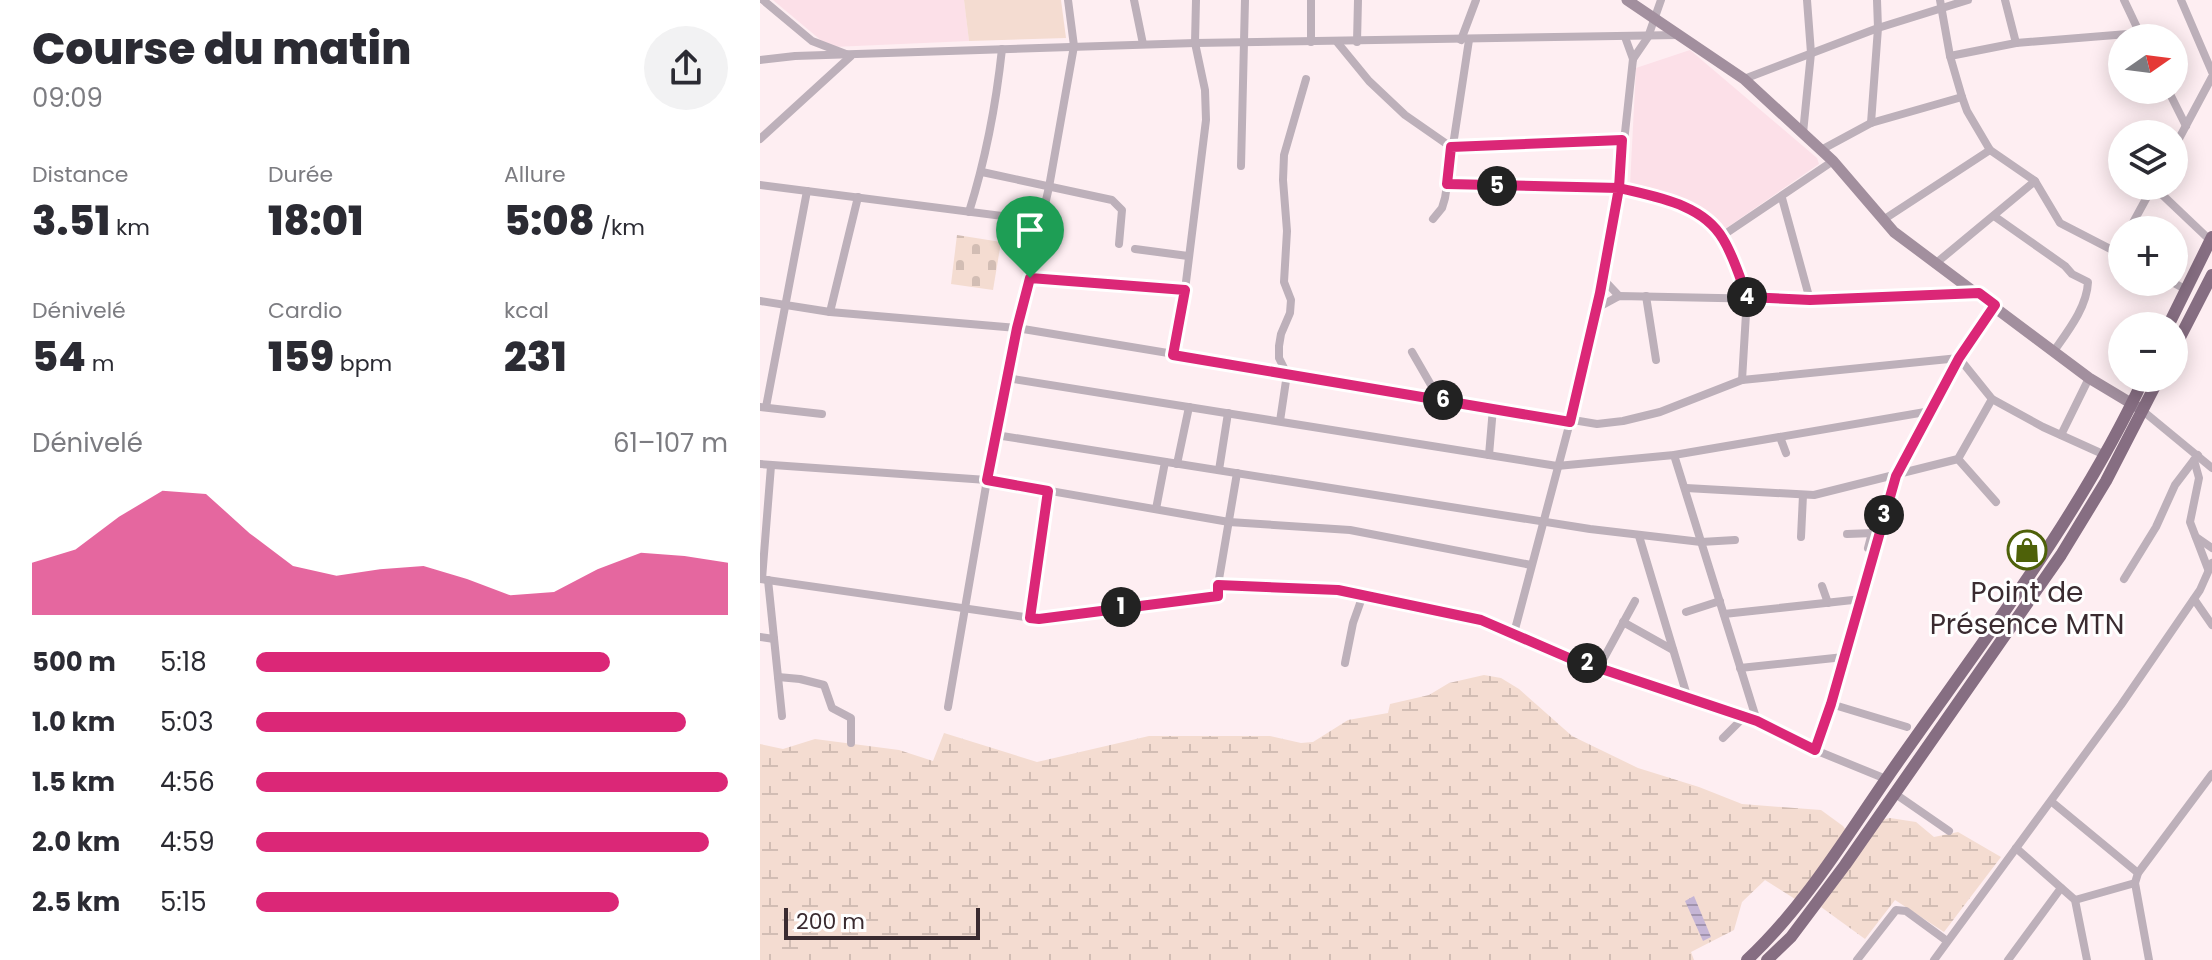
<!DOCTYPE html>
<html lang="fr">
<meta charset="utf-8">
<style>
:root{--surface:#fff;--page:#f2f2f3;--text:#2b2b33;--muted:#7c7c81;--accent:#db2777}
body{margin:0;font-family:Poppins,sans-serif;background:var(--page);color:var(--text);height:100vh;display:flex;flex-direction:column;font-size:30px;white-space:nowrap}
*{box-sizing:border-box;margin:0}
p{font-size:26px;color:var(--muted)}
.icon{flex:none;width:44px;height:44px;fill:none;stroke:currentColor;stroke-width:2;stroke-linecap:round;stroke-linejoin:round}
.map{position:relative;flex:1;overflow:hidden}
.panel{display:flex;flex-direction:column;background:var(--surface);width:760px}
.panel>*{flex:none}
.needle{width:52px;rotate:76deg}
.tools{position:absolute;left:1348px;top:24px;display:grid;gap:16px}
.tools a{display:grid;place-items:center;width:80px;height:80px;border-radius:50%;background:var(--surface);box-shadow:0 4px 20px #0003;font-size:40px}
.scale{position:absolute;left:24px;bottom:20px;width:196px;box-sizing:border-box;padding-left:8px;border:4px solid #3a2b30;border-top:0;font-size:22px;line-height:28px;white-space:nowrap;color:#3a2b30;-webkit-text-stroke:6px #fff;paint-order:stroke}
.pin{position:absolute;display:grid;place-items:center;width:68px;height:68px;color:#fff;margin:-82px -34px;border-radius:50% 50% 50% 0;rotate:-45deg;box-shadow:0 0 8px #0007}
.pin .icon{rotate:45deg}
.km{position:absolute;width:40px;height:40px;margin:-20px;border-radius:50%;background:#222;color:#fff;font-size:22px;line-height:40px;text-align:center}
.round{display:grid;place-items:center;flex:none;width:84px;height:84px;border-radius:42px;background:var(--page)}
.overview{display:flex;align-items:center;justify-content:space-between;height:136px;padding:0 32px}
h1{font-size:44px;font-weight:800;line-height:60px}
.metrics{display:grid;grid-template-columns:repeat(3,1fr);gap:12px;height:136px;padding:8px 32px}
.metrics div{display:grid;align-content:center}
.metrics b{font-size:40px;font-weight:800}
.metrics small{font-size:22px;font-weight:400}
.metrics p{font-size:22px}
.chart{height:224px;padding:16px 32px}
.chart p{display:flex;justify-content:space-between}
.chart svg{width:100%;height:144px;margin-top:8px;fill:var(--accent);opacity:.7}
ul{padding:0 32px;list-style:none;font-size:26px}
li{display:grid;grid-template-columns:128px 96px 1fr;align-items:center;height:60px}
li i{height:20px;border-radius:10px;background:var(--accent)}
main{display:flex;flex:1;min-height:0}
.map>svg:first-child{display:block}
.built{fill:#fce0e8}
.grass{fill:#f4dcd1}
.wetland{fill:url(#wetland-marsh)}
.cemetery{fill:url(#cemetery-stones)}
.water{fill:url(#water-rules)}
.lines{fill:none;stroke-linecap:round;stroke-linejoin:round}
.minor{stroke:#bdb0ba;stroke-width:8}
.secondary{stroke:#a28f9e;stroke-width:11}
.trunk{stroke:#866e82;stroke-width:12}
.route-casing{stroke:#fff;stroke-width:16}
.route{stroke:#db2777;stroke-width:10}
.labels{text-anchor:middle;stroke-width:6;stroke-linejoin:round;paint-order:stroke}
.poi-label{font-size:28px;fill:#3a2b30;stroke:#fff}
</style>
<main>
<section class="panel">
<div class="overview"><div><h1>Course du matin</h1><p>09:09</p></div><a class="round"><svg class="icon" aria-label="share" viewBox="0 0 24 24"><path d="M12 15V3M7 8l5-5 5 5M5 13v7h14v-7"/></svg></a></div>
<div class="metrics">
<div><p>Distance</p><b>3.51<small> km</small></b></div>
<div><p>Durée</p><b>18:01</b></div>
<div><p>Allure</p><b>5:08<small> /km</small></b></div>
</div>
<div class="metrics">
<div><p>Dénivelé</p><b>54<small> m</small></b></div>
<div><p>Cardio</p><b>159<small> bpm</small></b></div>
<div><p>kcal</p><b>231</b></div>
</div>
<div class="chart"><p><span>Dénivelé</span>61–107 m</p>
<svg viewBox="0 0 160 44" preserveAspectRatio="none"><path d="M0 44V28L10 24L20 14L30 6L40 7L50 19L60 29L70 32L80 30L90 29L100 33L110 38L120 37L130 30L140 25L150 26L160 28V44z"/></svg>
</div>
<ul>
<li><b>500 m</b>5:18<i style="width:75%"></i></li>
<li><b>1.0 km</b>5:03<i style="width:91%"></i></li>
<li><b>1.5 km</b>4:56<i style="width:100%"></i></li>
<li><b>2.0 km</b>4:59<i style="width:96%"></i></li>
<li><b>2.5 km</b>5:15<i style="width:77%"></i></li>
</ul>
</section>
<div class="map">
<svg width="1452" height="960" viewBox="0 0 1452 960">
<defs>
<pattern id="wetland-marsh" width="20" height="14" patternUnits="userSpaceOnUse" patternTransform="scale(2)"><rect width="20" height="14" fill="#f4dcd1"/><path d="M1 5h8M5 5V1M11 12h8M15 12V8" fill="none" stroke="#d2bdb4"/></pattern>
<pattern id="cemetery-stones" width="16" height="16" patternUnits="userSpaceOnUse" patternTransform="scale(2)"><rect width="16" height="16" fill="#f4dcd1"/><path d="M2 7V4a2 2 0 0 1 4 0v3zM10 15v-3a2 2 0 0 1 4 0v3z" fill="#d2bdb4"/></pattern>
<pattern id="water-rules" width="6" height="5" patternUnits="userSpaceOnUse" patternTransform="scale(2)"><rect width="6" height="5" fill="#c5b5d5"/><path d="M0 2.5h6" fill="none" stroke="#a193ad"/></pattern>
</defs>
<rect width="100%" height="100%" fill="#feeef2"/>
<g class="built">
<polygon points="13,0 204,0 209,41 73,47 63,42"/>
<polygon points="930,50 1057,158 1059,164 965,229 923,200 870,185 876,68"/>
</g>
<polygon class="grass" points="204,0 301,0 306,38 209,41"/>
<g class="wetland">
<polygon points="724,675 741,678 759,689 812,736 878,768 939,787 982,804 1061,810 1083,826 1090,836 1043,904 1005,880 982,902 974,930 931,952 934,960 0,960 0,744 23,749 55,739 139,750 173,761 184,733 277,762 389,736 510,736 541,743 553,742 588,720 628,713 630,704 669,695 689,683"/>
<polygon points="1130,818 1156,822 1174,837 1198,832 1241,857 1184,932 1135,900 1105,939 1061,907 1121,820"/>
</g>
<polygon class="cemetery" points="197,235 241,242 233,290 191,284"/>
<polygon class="water" points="934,896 951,937 943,941 925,901"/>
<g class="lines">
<g class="minor">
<polyline points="374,0 383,44"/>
<polyline points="551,0 551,42"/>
<polyline points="1180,0 1190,56 1202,97 1207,111 1230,150 1275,181 1300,223 1362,255"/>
<polyline points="1245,0 1256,43"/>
<polyline points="1364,0 1382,38"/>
<polyline points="1421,0 1452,72"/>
<polyline points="865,37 873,59"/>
<polyline points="701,40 716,0"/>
<polyline points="577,42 609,81 645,115 691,147 862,140"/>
<polyline points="597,42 598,0"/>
<polyline points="1190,56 1256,43 1380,33"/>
<polyline points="0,60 35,56 435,43 918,35"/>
<polyline points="984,79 1118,28 1208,0"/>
<polyline points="1408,90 1426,126"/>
<polyline points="1111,123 1118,28 1117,0"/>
<polyline points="1043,133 1051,53 1047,0"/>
<polyline points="0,139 91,56 52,41 3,0"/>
<polyline points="1414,148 1452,77"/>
<polyline points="1061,150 1111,123 1202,97"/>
<polyline points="481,166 485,0"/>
<polyline points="222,172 352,200 362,210 359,244"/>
<polyline points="687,184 859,188 914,202 941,216 962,236 987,297 982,380"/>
<polyline points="0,185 282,221"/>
<polyline points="1393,186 1450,240"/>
<polyline points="1022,198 1050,300"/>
<path d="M209 212C226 158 236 105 242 49"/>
<path d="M1234 216 1305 266 1312 274 1328 282C1327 307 1308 331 1294 351"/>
<polyline points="673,219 682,208 685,198 709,40"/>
<polyline points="1123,220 1230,150"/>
<polyline points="1369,230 1393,186"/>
<polyline points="962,236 1073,161"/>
<polyline points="375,249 428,256"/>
<polyline points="1175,264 1275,181"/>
<polyline points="270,278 425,290"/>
<polyline points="843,279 859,296"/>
<polyline points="1412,282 1425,289"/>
<polyline points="886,296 896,360"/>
<polyline points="0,301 70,312 257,328 837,424 863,421 900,412 982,380 1199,358 1232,399 1283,427 1345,455"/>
<polyline points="837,308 859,296 1050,300 1218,293"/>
<polyline points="70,312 98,197"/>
<polyline points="652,352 671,385 685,400"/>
<polyline points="413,355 425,290 446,120 445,90 435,43 436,0"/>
<polyline points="247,378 797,466 914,455 1171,411"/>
<polyline points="0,407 62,414"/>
<polyline points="6,407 47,191"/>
<polyline points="1383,411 1452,468"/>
<polyline points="520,421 527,374 519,358 519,346 521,334 530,313 531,300 524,282 527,231 523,180 524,155 546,79"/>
<polyline points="236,435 830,529 941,542 975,540"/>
<polyline points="1301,435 1329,378"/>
<polyline points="1020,437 1026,453"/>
<polyline points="729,455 733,408"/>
<polyline points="914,455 997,721"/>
<polyline points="1438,455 1434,460 1439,478 1430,522 1448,569"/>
<polyline points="1198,459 1236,502"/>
<polyline points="0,464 227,480 469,522 590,530 771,565"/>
<polyline points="417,464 429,407"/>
<polyline points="459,470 468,413"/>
<polyline points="926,488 1054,495 1198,459 1232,399"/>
<polyline points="396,509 405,462"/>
<polyline points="1087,534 1114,533"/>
<polyline points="879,536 928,699"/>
<polyline points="1041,537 1043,495"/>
<polyline points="1436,537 1452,548"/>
<polyline points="1108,548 1118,510"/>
<polyline points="0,579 279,619 458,596 458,585 578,590 721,620 809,658 997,721 1055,750 1126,779"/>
<polyline points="2,579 11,466"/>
<polyline points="1364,579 1396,527 1415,485 1434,460"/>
<polyline points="8,580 22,716"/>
<polyline points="458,585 477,473"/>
<polyline points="1062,586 1068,603"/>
<polyline points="1434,599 1452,625"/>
<polyline points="926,612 960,601"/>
<polyline points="964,614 1102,599"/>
<polyline points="270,618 288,491"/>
<polyline points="863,622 913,650"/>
<polyline points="754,633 810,422 840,293 859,188 873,59 888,37 901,0"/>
<polyline points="0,637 14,639"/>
<polyline points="585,663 593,623 603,595"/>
<polyline points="839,667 875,601"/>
<polyline points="980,668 1084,657"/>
<polyline points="18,677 40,679 64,685 72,708 91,718 91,743"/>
<polyline points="1071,704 1147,727"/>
<polyline points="188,707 227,480 257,328 289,187 314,46 308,0"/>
<polyline points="963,738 984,717"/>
<polyline points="1055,750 1071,704 1136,476 1199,358 1235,306"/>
<polyline points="1134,793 1189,831"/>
<polyline points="1292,802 1378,873"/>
<polyline points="1256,848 1315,900 1327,960"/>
<polyline points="1315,900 1375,883"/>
<polyline points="1097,960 1136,910 1146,911 1187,941"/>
<polyline points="1174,960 1361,705 1440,590 1452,563"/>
<polyline points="1248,960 1301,888"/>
<polyline points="1389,960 1375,883 1378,873 1452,774"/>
</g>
<polyline class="secondary" points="867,0 984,79 1073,161 1134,232 1329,378 1379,408"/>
<g class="trunk">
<polyline points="1408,326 1452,237"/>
<polyline points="1414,349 1452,275"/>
<path d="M987 960C1048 903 1090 830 1138 762 1225 638 1320 516 1384 378"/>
<polyline points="1007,960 1031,937 1085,865 1301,555 1346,481 1399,378"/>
</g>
</g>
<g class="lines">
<defs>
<path id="route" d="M270 278 257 328 227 480 288 491 270 618 279 619 458 596V585L578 590 721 620 809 658 997 721 1055 750 1071 704 1136 476 1199 358 1235 305 1219 293 1050 300 987 297C980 278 974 257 963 239 943 204 896 197 859 188L862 140 691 147 687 184 859 188 840 293 810 422 413 355 425 290 270 278"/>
</defs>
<use href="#route" class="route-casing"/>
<use href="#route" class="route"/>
</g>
<defs>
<symbol id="shop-ring" viewBox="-11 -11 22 22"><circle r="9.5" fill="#fff" stroke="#4e6109" stroke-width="1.5"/><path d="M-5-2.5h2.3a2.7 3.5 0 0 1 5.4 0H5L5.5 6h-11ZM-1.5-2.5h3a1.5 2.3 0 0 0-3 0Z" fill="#4e6109"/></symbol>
</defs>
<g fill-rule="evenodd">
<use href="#shop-ring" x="1245" y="528" width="44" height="44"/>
</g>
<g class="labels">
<g class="poi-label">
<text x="1267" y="602">Point de<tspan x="1267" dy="32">Présence MTN</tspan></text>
</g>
</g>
</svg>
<div class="tools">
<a><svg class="needle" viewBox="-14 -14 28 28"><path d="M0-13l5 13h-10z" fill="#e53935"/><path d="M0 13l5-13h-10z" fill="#7c7c81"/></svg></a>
<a><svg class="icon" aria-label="layers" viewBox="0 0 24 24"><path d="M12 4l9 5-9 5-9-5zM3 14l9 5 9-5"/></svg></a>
<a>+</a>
<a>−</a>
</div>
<div class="scale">200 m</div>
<div class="pin" style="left:270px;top:278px;background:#1e9e55"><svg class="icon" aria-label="arrive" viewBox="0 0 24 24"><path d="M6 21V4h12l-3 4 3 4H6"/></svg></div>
<b class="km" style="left:361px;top:607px">1</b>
<b class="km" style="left:827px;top:663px">2</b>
<b class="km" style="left:1124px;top:515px">3</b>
<b class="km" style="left:987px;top:297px">4</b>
<b class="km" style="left:737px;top:186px">5</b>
<b class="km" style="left:683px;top:400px">6</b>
</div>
</main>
